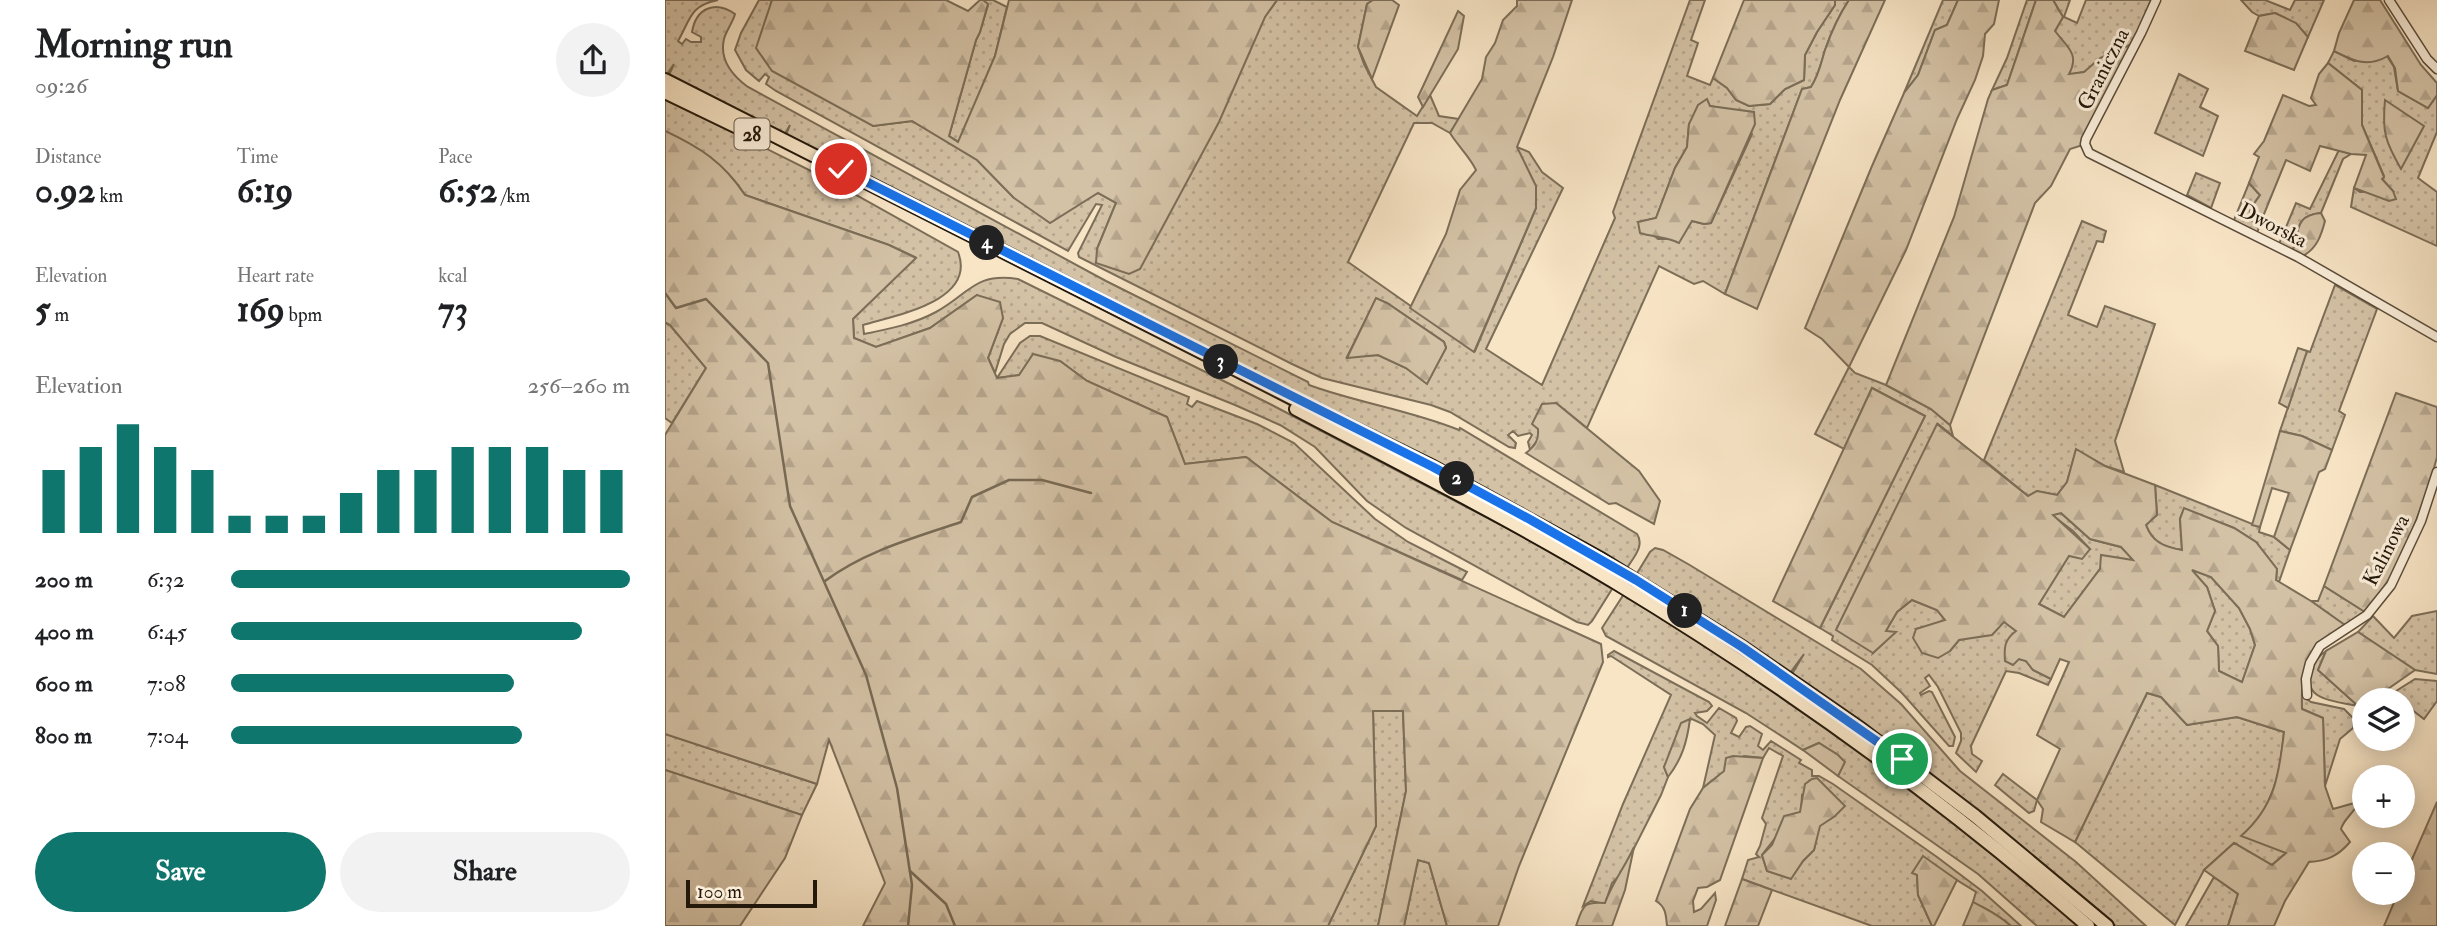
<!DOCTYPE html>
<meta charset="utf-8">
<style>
:root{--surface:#fff;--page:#f2f2f2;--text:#202124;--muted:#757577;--accent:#0f766e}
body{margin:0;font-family:"IM FELL Double Pica",serif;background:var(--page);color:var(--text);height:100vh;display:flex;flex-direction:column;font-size:26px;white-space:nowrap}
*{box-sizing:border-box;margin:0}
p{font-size:23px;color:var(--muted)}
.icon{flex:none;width:38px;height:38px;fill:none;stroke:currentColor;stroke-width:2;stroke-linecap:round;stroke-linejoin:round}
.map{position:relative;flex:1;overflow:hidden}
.drawer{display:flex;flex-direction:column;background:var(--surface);width:665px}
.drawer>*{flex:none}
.buttons{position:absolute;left:1687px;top:688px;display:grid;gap:14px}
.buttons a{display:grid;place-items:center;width:63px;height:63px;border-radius:50%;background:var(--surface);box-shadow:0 4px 18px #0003;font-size:35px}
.scale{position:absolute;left:21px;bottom:18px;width:131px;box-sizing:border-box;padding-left:7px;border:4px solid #25190b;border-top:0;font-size:19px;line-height:24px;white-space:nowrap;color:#25190b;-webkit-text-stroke:5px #faeeda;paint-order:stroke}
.pin{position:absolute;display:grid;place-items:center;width:60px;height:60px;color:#fff;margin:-30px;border:4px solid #fff;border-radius:50%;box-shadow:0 2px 7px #0007}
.km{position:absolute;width:35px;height:35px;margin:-18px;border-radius:50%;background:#222;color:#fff;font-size:19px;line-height:35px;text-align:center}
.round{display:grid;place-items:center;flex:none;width:74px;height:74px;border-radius:37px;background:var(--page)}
.summary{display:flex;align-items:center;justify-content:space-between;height:119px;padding:0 35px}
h1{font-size:38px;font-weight:800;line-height:52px}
.stats{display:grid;grid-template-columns:repeat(3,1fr);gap:10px;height:119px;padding:7px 35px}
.stats div{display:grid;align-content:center}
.stats b{font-size:35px;font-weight:800}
.stats small{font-size:19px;font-weight:400}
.stats p{font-size:19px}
.chart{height:196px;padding:14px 35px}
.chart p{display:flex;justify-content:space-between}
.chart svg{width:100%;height:126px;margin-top:7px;stroke:var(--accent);stroke-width:6}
.action{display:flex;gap:14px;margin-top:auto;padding:14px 35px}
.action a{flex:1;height:80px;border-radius:42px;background:var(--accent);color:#fff;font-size:28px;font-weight:800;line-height:80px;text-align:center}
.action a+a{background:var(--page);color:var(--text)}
ul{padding:0 35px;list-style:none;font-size:23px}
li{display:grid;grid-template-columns:112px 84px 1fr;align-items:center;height:52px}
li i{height:18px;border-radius:9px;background:var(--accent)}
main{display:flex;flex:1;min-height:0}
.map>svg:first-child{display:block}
.grass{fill:url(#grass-dots);stroke:#7c6e58;stroke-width:2;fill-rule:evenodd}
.forest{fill:url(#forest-firs);stroke:#7c6e58;stroke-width:2;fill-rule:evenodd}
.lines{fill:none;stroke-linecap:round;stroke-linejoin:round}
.stream{stroke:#786a55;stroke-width:2.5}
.street-casing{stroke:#5a4c3a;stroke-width:11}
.primary-casing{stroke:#25190b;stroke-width:16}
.street{stroke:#faeeda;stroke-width:8}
.primary{stroke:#f8e5c6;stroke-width:12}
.route-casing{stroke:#fff;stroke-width:14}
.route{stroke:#1a73e8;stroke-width:9}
.labels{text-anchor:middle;stroke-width:6;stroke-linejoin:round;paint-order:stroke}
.shield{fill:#faeeda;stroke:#655949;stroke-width:2}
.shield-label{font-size:19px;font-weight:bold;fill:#25190b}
.street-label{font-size:21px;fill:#25190b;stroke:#faeeda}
</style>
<main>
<section class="drawer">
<div class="summary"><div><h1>Morning run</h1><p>09:26</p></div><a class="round"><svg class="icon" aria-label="share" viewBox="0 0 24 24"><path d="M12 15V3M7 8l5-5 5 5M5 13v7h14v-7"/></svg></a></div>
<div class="stats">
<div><p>Distance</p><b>0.92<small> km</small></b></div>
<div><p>Time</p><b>6:19</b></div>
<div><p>Pace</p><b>6:52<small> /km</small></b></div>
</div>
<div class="stats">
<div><p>Elevation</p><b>5<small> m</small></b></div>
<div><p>Heart rate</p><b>169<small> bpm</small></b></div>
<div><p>kcal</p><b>73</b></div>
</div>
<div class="chart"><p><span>Elevation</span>256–260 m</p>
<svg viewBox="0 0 160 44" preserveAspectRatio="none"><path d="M5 44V22M15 44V14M25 44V6M35 44V14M45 44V22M55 44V38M65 44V38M75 44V38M85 44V30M95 44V22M105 44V22M115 44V14M125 44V14M135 44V14M145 44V22M155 44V22"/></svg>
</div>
<ul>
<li><b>200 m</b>6:32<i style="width:100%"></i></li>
<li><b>400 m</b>6:45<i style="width:88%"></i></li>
<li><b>600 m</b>7:08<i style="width:71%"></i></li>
<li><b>800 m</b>7:04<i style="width:73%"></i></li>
</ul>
<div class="action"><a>Save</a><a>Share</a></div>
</section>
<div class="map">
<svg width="1772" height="926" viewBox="0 0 1772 926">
<defs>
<pattern id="grass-dots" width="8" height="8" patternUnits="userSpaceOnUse" patternTransform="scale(1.75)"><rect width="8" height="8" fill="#d4c2a6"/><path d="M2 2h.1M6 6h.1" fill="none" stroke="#b6a68e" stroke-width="1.8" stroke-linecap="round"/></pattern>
<pattern id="forest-firs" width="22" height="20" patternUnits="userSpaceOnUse" patternTransform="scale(1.75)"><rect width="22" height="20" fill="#d4c2a6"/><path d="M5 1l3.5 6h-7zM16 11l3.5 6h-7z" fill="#b6a68e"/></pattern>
</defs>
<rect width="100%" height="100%" fill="#f8e5c6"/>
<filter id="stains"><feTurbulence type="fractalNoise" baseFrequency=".00286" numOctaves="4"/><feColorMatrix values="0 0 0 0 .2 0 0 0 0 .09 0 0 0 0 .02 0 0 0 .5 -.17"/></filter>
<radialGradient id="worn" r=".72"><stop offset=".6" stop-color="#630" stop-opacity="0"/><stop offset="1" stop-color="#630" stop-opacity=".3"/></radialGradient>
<g class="grass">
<path d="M0 0H53C24 6 26 19 13 41L17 44 21 39 26 42H36V37L27 32C31 8 50 0 70 14 68 22 61 31 59 39 54 60 68 76 83 87L441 281 643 382 644 385C693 403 745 410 794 430L795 428 972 534C980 546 968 558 962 568L818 487 589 373 591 367 587 372 121 135 125 125 119 135 4 75 9 64 2 74 0 73Z"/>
<path d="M94 0H107L105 8 208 126 247 121 312 160 349 198 433 193 451 203 432 249 612 0H708L702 4 693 47 699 64 711 87 752 116 765 95 774 116 794 119 785 133 767 123H749L683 262 810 351 871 208 852 147 864 152 877 172 898 188 821 349 877 385 950 218 948 212 1025 0H1040L1026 40 1033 43 1022 76 1045 85 1048 78 1062 88 1071 100 1084 106 1105 104 1120 89 1139 80 1140 55 1152 32 1170 5V0H1184C1174 15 1166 33 1160 50 1156 63 1154 75 1146 87L1137 89 1060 294 1038 281 1029 284 994 266 922 428 891 403 873 429 874 438 865 450 863 442 867 435 865 433 853 436 848 431 843 435 851 443 850 448 844 447 785 412 766 405 657 378 627 364 414 257 413 253 437 205 431 204 403 251 111 91 101 84 104 77 100 74 94 81 81 70 70 50 76 33ZM1045 106 1072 111 1087 134 1046 223 1039 224 1027 221 1007 239H993L973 222 991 218 1010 168 1022 147 1024 124ZM711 299 722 303 779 342 781 348 762 383 741 368 713 355 682 357Z"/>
<polygon points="318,0 328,0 342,7 330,56 294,142 284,136 311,40 315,32 323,5"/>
<polygon points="1278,0 1293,0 1282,25 1270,30 1253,75 1239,93"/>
<polygon points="1362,0 1371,0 1342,85 1327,90 1342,58"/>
<polygon points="1388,0 1405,0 1399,17 1412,23 1421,0 1486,0 1466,50 1464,45 1419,72 1403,75 1390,31 1398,17"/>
<polygon points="1576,0 1600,0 1625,10 1630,0 1659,0 1643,37 1630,23 1610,13 1594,16 1587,12"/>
<polygon points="1669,51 1689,61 1722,56 1729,67 1733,91 1763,108 1772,95 1772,132 1753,178 1772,192 1772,246 1686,207 1689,188 1695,192 1728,191 1717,179 1719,176 1697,125 1697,90 1663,63"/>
<polygon points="1514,74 1543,89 1535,107 1553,116 1538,156 1490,133"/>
<path d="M0 98 166 181 293 252C312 301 231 315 198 325L199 334C224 329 249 324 271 312 304 294 310 272 353 279L605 404 876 546 947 589 927 621 923 625 912 622 741 528 702 501 650 447 615 425 570 405 451 357 377 323H360L345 334 339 344 330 373 323 358 338 318 312 295 265 328 211 347 189 338 188 319 250 257 224 245 80 195C59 163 34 148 0 131Z"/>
<path d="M1674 150 1686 154 1678 159 1656 213C1631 215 1634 229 1628 250L1614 244 1631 203 1645 209Z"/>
<polygon points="1531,173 1555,183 1546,208 1522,195"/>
<polygon points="1584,183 1595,195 1586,208 1584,220 1595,224 1592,233 1569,220"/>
<polygon points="1417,221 1441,231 1438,242 1432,241 1403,315 1432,327 1440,306 1490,324 1450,441 1459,472 1440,466 1411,450 1402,482 1392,495 1372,491 1363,496 1319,460"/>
<polygon points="1670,285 1712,309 1674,411 1680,415 1667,450 1637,436 1615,431 1642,351 1645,352"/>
<polygon points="0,323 5,325 41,368 7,423 0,418"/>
<polygon points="365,336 375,336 524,397 522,404 527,407 532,401 592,424 629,443 710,519 743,542 802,572 797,580 667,522 581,457 520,464 502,417 422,381 395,361 354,375 332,378 355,343"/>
<polygon points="1184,367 1190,373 1221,385 1266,409 1285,425 1288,436 1273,424 1208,653 1230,632 1220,632 1232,612 1247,600 1272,610 1281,621 1251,629 1285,651 1294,640 1308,637 1339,621 1351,631 1354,659 1361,661 1368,670 1386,679 1383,685 1354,673 1341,671 1306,746 1307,754 1317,761 1311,772 1291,753 1296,741 1296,733 1273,687 1264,675 1260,678 1265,686 1255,693 1256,695 1264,691 1267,692 1290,737 1288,746 1284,746 1237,693 1207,665 1167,640 1168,636 1155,628 1260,416 1207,388 1179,449 1150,434"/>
<path d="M1490 485 1595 527 1594 532 1609 537 1625 550 1614 582 1611 580 1612 569 1591 542 1569 528 1519 509 1515 519 1517 550C1499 547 1488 543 1481 525L1492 514Z"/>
<polygon points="1396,513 1425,539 1456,547 1469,560 1435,569 1399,617 1374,604 1404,555 1425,549 1408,531 1387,515"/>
<path d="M990 548 998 550 1023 564 1196 669 1236 704 1295 771 1411 862 1481 926H1451C1347 837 1241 751 1127 674L1139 654 1125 673 971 575 985 552Z"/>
<polygon points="1525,569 1546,577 1574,608 1585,629 1590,645 1577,683 1554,671 1553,646 1542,631 1550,611 1542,587"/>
<polygon points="1659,586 1700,612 1684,628 1646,601 1653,601"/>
<path d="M959 594C1015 631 1073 666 1128 704 1227 773 1322 848 1414 926H1372L1313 874 1173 776 1179 762 1173 755 1154 743 1138 750 1081 713 941 636 937 628Z"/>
<polygon points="1772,611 1772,674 1750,670 1693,632 1708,616 1729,638 1747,616"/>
<path d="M949 651 1044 702 1047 706 1042 711 1030 713 1032 716 1042 723 1054 708 1071 718 1072 721 1066 733 1074 737 1081 727 1085 726 1097 734 1093 746 1098 750 1106 741 1136 760 1134 763 1147 770V776H1154L1168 784 1272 857 1317 891 1356 926H1346C1331 913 1324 911 1308 902L1311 892 1290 879 1252 875 1253 895 1267 926H1207L1077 879 1083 860 1094 857 1091 854 1095 846 1101 824 1097 818 1118 756 1104 748 1098 758 1079 756 1038 788 1050 735 1038 724 1027 719 1022 721 999 767 1003 777 996 795 956 874 947 883 940 904 926 901 918 906 958 804 1006 695 946 656 943 657V655ZM1137 795 1170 816 1154 826 1149 850 1138 861 1126 878 1102 871 1097 855 1129 814 1136 813Z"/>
<path d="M1661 651 1653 670 1693 706C1675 702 1637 701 1646 674 1648 665 1653 656 1661 651Z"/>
<polygon points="1750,679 1772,681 1772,701 1759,719 1738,703 1738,700 1717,700"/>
<path d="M1482 693 1496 697 1522 725 1572 717 1619 732C1615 770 1612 790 1592 823L1622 852 1607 865 1569 843 1539 870 1510 925 1410 842Z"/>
<polygon points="1636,695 1646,702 1679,709 1688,718 1688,728 1675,739 1660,786 1658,718 1637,709"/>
<polygon points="708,711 738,711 741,791 713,926 663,926 711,826"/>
<polygon points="0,734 152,784 137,815 0,770"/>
<polygon points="1338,774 1372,800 1369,811 1364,813 1330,785"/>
<polygon points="753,860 764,863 782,926 739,926"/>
<polygon points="1549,877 1573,894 1563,926 1521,926"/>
</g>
<g class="forest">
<polygon points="107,0 281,0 303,11 315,0 318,0 323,4 315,32 311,40 284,136 293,142 330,56 344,0 612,0 600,17 554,122 475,269 464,274 431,263 432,249 451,203 433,193 385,223 349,198 312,160 247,121 208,126 107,71 91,48"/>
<polygon points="708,0 727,0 734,5 707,79 693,47 702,4"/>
<path d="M852 0H907L888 57 852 147 871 186V208L809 352 745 308 781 234 795 190 811 170C805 157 793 146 785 133L817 79 821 57 830 43 838 20 852 6Z"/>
<polygon points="1079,0 1170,0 1170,5 1152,32 1140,55 1139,80 1120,89 1105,104 1084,106 1071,100 1062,88 1048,78"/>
<path d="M1184 0H1220L1175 100 1092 309 1060 294 1137 89 1146 87C1154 75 1156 63 1160 50 1166 33 1174 15 1184 0Z"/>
<polygon points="1293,0 1334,0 1329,24 1320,34 1318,56 1310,80 1292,119 1241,250 1184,367 1157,339 1140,328 1207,166 1239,93 1253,75 1270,30 1282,25"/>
<path d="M1371 0H1388L1398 17 1390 31C1402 47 1415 54 1404 74L1419 72 1435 58 1465 45V50L1418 145 1405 149 1386 186 1370 203 1285 425 1266 409 1221 385 1289 217 1323 99 1327 90 1342 85Z"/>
<path d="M1689 0H1715L1756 65 1772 83V95L1763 108 1733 91 1730 68 1723 56C1702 68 1689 61 1669 51L1674 33Z"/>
<polygon points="793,11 799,16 793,49 758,107 753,97"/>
<polygon points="1610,13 1631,23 1643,37 1629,70 1580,51 1594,16"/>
<polygon points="1663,63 1697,90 1697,125 1719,177 1717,179 1728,191 1731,199 1724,201 1689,188 1701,155 1686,154 1655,146 1645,171 1621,160 1595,224 1584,220 1586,208 1595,195 1584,183 1594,157 1589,154 1599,141 1618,95 1644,106 1651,105 1646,98 1654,74"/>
<path d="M1042 99 1045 106 1089 112 1090 124 1046 223 1039 224 1027 221 1014 243C1003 237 988 237 975 233L973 222 991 218 1010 168 1022 147 1024 124 1033 105Z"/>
<path d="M1720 100 1759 126 1736 169C1720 141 1717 132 1720 100Z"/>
<path d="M0 131C36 148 58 162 80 195L224 245 251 258 188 319 189 338 211 347 265 328 312 295 335 302 338 318 323 358 332 378 354 375 368 354 395 361 422 381 502 417 520 464 581 457 667 522 936 644 938 662 854 866 833 926H782L764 863 753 860 739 926H713L741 791 738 711H708L711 826 663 926H198L220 883 164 740 152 784 0 734V435L41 368 5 325 0 322Z"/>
<path d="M1656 213 1660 221C1656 236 1652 248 1638 256L1628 250C1634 229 1631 215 1656 213Z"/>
<polygon points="711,298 722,303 779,342 781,348 762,384 741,368 713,355 682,358"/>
<polygon points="1633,348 1642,351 1623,408 1614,403"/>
<polygon points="1207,388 1260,416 1155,628 1108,601"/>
<polygon points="1731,393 1772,407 1772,457 1763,490 1736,559 1706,610 1700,612 1659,586"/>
<path d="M891 403 974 471 995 501 989 524 951 503 944 504 861 453C870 446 874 441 873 429L867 424 877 404Z"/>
<path d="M1272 424 1363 496 1372 491 1392 495 1402 482 1411 449 1440 466 1490 485 1492 515 1481 525C1487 542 1499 547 1517 550L1515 519 1519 508 1569 528 1591 542 1612 569 1611 580 1646 601 1684 628C1647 657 1635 657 1637 709L1658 718 1660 786 1668 809 1693 802C1690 813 1679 818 1676 829L1685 842C1673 856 1662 861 1644 862L1620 901 1609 926H1563L1573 894 1539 870 1569 843 1607 865 1621 853 1576 836C1610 806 1614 775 1619 732L1572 717 1522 725 1496 697 1482 693 1410 842 1376 822 1378 809 1372 800 1395 749 1372 735 1404 662 1395 659 1386 679 1368 670 1361 661 1354 659 1348 665 1340 661C1339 648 1339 640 1351 631L1339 622 1327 635 1294 640 1285 651 1273 658 1257 653 1248 638 1251 629 1280 620 1272 610 1247 600 1232 612 1221 631 1231 632 1208 653 1171 630ZM1396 513 1425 539 1456 547 1468 560 1436 555 1435 569 1399 617 1374 604 1404 556 1417 559 1425 549 1388 515ZM1527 570 1546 577 1574 608 1585 629 1590 645 1577 682 1554 671 1553 646 1542 631 1550 611 1542 587Z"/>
<polygon points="1615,431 1637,436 1667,450 1660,469 1654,472 1625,550 1609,537 1624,493 1607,488 1595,527 1587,525"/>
<polygon points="1693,632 1750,670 1707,700 1699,700 1699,705 1693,706 1653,670 1661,651"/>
<path d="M1025 719C1022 742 1017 759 1003 777L999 767 1016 723Z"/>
<polygon points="1154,743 1173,755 1180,762 1173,776 1138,750"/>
<path d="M1068 756 1098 758 1055 880 1042 887 1033 888 1028 901 1029 912 1036 909 1050 893 1051 900 1042 926H1002C1001 915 1001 907 991 901L1025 809 1038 788 1059 771 1061 758Z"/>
<polygon points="0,770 137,815 120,858 75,926 0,926"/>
<polygon points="1152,778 1180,806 1170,816 1155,826 1149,850 1138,861 1126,879 1102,871 1097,855 1107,845 1119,816 1135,812 1140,784 1147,779"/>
<polygon points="1772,802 1772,926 1719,926 1733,893 1738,892 1738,880"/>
<path d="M969 847 960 890 947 926H911C918 906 918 901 940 903 947 883 960 867 969 847Z"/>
<polygon points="1258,856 1292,880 1269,926 1267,926 1253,895 1252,875 1247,873"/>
<polygon points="1077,879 1107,890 1093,926 1060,926"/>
<path d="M1308 902C1324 911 1331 913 1346 926H1298Z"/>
</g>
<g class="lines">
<g class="stream">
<polyline points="0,293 11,308 41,299 103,363 125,506 201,675 232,788 247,885 243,926"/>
<path d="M160 581C200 551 249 538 296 522L307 497 344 480H377L426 493"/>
<polyline points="245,871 281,904 290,926"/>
</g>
<defs>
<g id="street">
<polyline points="1491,0 1476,33 1421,139 1420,144 1424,153 1633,257 1772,337"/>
<polyline points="1724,0 1762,59 1772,69"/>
<polyline points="1642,695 1641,679 1645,663 1655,646 1702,615 1726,585 1756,521 1772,472"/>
</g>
<g id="primary">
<polyline points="0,80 629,399 768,467 936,559 1077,647 1196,729 1310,816 1442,926"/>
<polyline points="0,92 87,134"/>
<path d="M631 409C737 465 845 519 948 581 1115 682 1275 797 1423 926"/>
</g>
</defs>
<use href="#street" class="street-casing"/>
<use href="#primary" class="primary-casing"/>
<use href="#street" class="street"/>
<use href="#primary" class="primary"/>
</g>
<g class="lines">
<defs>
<polyline id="route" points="176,169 768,467 866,520 971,580 1077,647 1237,759"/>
</defs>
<use href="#route" class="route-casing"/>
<use href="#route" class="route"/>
</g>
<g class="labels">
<rect class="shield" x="69.5" y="118.5" width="35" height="31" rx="5"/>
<g class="shield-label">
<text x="87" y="141">28</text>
</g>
<g class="street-label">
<text transform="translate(1438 69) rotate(-63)" y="7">Graniczna</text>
<text transform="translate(1608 225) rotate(27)" y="7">Dworska</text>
<text transform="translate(1721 550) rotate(-63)" y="7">Kalinowa</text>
</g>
</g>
<rect width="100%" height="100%" filter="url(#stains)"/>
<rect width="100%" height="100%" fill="url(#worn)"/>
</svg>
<div class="buttons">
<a><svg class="icon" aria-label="layers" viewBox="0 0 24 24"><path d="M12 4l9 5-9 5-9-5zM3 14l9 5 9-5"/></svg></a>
<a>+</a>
<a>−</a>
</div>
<div class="scale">100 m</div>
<div class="pin" style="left:1237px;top:759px;background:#1e9e55"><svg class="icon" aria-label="arrive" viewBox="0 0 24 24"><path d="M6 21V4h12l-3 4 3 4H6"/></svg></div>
<div class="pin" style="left:176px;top:169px;background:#d93025"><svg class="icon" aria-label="check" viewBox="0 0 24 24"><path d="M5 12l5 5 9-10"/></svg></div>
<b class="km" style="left:1020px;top:611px">1</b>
<b class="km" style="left:792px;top:479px">2</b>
<b class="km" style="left:556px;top:362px">3</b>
<b class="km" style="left:322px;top:243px">4</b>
</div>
</main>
